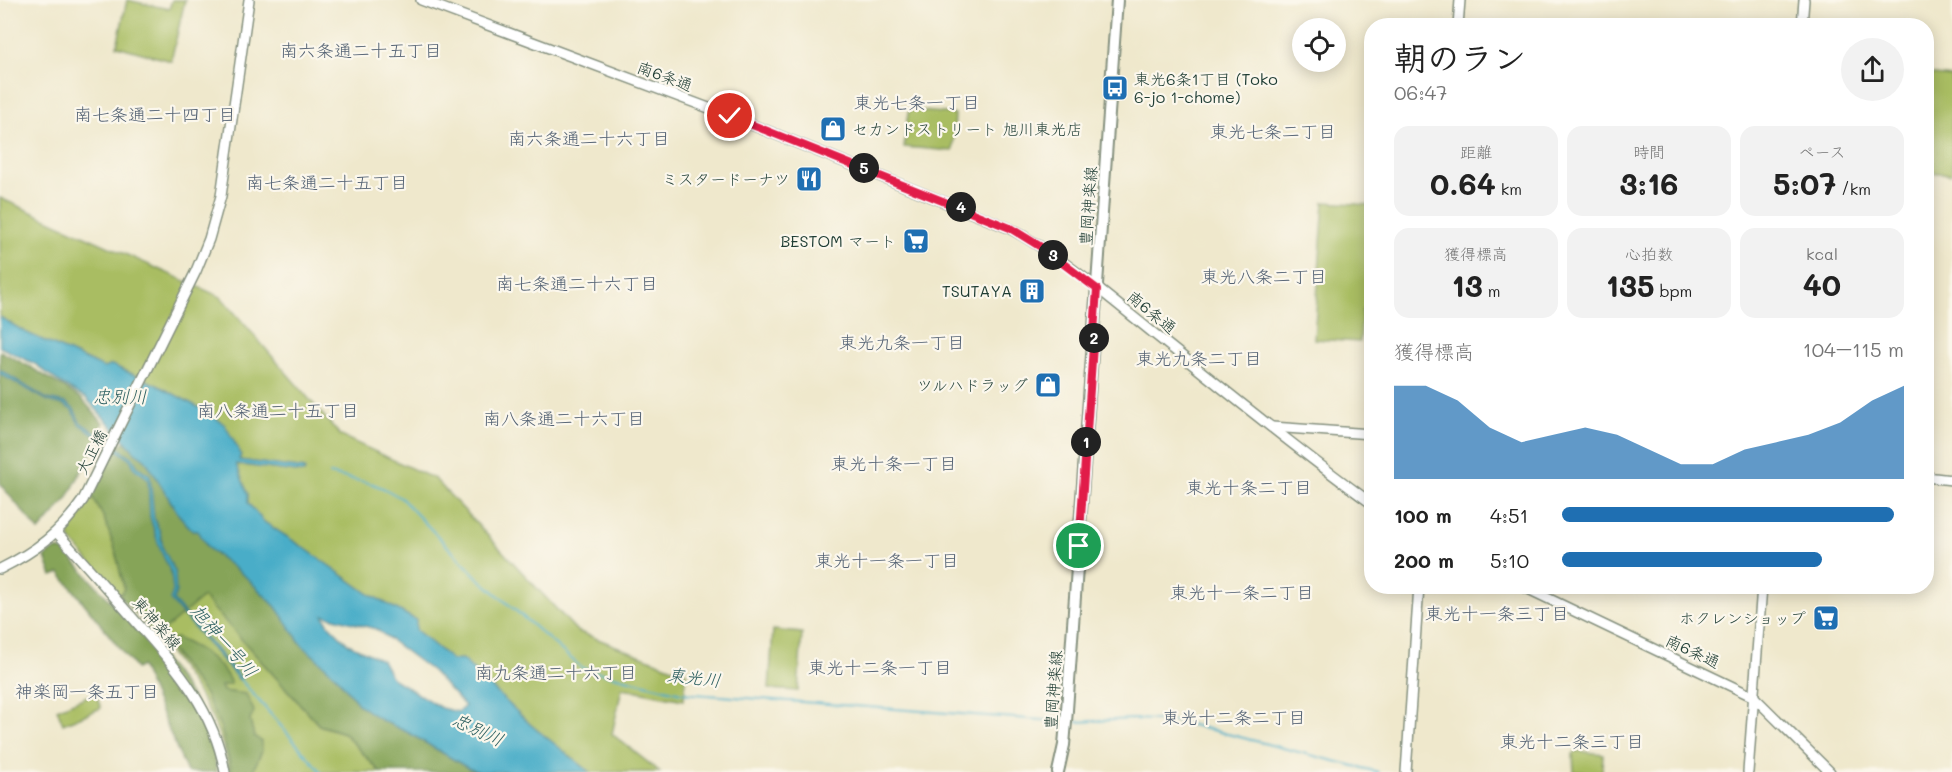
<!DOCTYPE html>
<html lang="ja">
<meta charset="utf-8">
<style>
:root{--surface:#fff;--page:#f2f2f2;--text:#222;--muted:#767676;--accent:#1f6fb2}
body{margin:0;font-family:Mali,"Klee One",sans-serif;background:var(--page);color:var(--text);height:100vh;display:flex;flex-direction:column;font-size:22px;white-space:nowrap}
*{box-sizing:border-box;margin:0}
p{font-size:20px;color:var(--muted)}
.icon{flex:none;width:33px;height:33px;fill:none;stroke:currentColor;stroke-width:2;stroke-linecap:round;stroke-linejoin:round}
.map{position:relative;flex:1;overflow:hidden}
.details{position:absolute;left:1364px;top:18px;width:570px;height:576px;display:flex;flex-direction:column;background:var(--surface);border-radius:24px;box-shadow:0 3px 15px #0003}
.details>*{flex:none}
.controls{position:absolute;left:1292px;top:18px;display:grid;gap:12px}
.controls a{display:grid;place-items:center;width:54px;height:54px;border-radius:50%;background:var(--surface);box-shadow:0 3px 15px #0003;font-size:30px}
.pin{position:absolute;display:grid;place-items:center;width:51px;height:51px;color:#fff;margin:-26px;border:3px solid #fff;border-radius:50%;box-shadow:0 2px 6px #0007}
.km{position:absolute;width:30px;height:30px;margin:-15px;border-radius:50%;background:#222;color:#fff;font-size:16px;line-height:30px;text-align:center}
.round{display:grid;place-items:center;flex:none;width:63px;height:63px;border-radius:32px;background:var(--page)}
.summary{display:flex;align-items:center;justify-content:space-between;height:102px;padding:0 30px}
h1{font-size:33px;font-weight:800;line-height:45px}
.figures{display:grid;grid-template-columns:repeat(3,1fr);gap:9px;height:102px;padding:6px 30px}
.figures div{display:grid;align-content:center;border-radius:15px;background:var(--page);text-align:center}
.figures b{font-size:30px;font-weight:800}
.figures small{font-size:16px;font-weight:400}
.figures p{font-size:16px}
.chart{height:168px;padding:12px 30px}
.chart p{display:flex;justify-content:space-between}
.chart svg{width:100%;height:108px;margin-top:6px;fill:var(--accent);opacity:.7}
ul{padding:0 30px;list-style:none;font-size:20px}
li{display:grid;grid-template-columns:96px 72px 1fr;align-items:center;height:45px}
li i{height:15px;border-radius:8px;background:var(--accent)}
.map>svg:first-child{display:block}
.green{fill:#a9bd62;stroke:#647d4b;stroke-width:1.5}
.forest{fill:#86a458;stroke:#527046;stroke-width:1.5}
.water{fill:#49adc8;stroke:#34757e;stroke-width:1.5;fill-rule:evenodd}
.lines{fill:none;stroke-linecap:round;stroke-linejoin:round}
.stream{stroke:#49adc8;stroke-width:2}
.tertiary-casing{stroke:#879280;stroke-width:12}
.secondary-casing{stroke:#879280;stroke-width:14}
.tertiary{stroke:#fff;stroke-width:9}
.secondary{stroke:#fff;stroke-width:10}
.route-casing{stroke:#fff;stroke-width:12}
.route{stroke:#e11d48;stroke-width:8}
.labels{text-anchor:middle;stroke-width:4.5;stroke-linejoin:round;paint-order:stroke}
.street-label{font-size:16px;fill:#1f3d34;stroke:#fbf7ec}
.poi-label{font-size:16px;fill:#1f3d34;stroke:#fbf7ec;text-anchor:end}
.neighbourhood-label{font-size:18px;fill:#566475;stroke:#fbf7ec}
.water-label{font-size:18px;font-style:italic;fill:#2c5f60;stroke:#fbf7ec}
</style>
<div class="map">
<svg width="1952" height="772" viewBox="0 0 1952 772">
<rect width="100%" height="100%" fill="#fbf7ec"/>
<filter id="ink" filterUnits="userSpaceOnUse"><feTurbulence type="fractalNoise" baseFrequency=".0167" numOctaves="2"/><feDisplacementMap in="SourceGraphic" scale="12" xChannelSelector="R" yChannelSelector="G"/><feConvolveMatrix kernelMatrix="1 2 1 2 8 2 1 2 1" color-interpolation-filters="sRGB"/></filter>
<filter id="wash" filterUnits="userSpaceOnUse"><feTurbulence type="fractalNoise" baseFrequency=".008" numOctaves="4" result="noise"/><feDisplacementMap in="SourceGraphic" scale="24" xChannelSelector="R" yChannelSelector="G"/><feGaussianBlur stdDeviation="1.35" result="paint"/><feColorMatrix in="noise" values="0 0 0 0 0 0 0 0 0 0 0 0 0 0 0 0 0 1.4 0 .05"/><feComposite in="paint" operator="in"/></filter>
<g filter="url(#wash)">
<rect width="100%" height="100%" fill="#efe8cc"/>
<g class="green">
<polygon points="127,0 169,9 172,0 185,0 171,61 117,46"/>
<polygon points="1926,74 1952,77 1952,174 1926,172"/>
<polygon points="910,110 955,114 953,151 904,147 908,113"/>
<polygon points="0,198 221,297 341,436 435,479 577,631 686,673 684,700 622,688 612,734 660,772 590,772 531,725 462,659 452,660 416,630 416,620 369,594 303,547 264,522 248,503 248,494 236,464 304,473 305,469 239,460 241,454 233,440 211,414 157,385 112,365 104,368 25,332 0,317"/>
<polygon points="1324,202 1371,205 1371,310 1362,310 1360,342 1314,339"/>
<polygon points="91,494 104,518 115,549 124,588 120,597 70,539 68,530"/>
<path d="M203 596 319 725 344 733 380 772H229C220 716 190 680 157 636Z"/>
<polygon points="773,630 802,633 798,691 769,689"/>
<polygon points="95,693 101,708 63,724 57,709"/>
<polygon points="1577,751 1603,754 1602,772 1574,772 1573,754"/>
</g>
<g class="forest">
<polygon points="0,351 32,368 81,398 103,423 93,449 67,499 39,531 0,484"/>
<polygon points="125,441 135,452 145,459 179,515 193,531 198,531 208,548 246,577 276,607 302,645 337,677 358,704 381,720 409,733 468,768 479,772 380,772 344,733 319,725 203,597 157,636 120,597 124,588 115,549 104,518 91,494 112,451"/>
<polygon points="56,549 65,551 172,669 195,702 211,733 217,772 187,772 141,666 136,669 60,573 52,576 45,557"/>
<path d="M176 638C197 647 223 662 231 684L221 686 223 691 246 694 254 711 250 720 254 736 261 741 262 751 254 768 255 772H232L221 728 204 693 165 642Z"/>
</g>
<g class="water">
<path d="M0 317 25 332 104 368 112 365 157 385 211 414 225 425 241 454 239 460 305 469 304 473 236 464 248 494V503L264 522 303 547 369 594 416 620V630L452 660 462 659 531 725 590 772H479L468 768 409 733 381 720 358 704 337 677 302 645 276 607 246 577 208 548 198 531H193L179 515 145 459 135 452 86 398 63 385 35 364 0 347ZM323 615 376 629 432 671 465 706 458 712 441 708 392 678 382 660 348 644 329 625Z"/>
<polygon points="0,370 47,399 66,403 74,409 80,422 132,457 138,467 150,475 154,518 160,532 163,548 175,572 176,592 173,600 241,678 239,680 170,600 173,591 171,573 160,549 150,517 148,480 145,476 135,469 130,459 79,424 72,410 64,405 48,401 0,374"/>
</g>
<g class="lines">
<g class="stream">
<polyline points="330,474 373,484 385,489 401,498 477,577 582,668 681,693 1056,721"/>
<polyline points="240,679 321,772"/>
<polyline points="1076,722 1133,719 1176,721 1378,772"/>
</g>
</g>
</g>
<g filter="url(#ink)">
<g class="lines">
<defs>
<g id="tertiary">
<path d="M421 0 730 116 1009 228C1061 256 1107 296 1152 332 1225 390 1296 449 1371 503"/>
<polyline points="1458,26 1460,0"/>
<polyline points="1802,26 1804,0"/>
<polyline points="1272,427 1371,434"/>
<polyline points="1926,477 1952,480"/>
<path d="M57 533C82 560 106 588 131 616 173 664 213 706 225 772"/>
<path d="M0 569C36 551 60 533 83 500L196 271 209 239 221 196 249 0"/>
<polyline points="1522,586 1754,697 1830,772"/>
<polyline points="1406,772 1419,586"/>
<polyline points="1748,772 1762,586"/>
</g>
<polyline id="secondary" points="1058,772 1064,745 1067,710 1117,0"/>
</defs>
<use href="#tertiary" class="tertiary-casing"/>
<use href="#secondary" class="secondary-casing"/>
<use href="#tertiary" class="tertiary"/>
<use href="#secondary" class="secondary"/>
</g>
</g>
<g class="lines" filter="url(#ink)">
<defs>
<polyline id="route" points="730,116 1010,228 1041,247 1097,289 1079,546"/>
</defs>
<use href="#route" class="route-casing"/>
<use href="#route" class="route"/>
</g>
<defs>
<symbol id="bus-square" viewBox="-11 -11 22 22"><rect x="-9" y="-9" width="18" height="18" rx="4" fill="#1f6fb2" stroke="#fbf7ec"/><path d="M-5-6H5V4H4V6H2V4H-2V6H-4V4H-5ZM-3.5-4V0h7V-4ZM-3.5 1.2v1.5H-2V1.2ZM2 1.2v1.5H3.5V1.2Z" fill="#fff"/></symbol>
<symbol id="shop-square" viewBox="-11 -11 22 22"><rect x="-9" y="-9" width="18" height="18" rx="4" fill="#1f6fb2" stroke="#fbf7ec"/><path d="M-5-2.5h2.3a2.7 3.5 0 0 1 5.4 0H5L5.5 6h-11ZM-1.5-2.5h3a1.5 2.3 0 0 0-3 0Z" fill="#fff"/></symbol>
<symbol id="restaurant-square" viewBox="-11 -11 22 22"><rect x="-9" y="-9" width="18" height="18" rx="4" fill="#1f6fb2" stroke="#fbf7ec"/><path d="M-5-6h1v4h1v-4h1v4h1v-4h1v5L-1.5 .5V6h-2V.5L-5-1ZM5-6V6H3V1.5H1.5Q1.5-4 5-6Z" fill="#fff"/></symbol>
<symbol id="supermarket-square" viewBox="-11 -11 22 22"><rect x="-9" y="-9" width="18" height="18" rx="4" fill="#1f6fb2" stroke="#fbf7ec"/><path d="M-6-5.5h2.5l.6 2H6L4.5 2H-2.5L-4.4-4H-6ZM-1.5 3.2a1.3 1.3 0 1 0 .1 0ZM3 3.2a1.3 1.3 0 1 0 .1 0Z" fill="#fff"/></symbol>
<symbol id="building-square" viewBox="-11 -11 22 22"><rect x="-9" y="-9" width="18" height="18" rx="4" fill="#1f6fb2" stroke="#fbf7ec"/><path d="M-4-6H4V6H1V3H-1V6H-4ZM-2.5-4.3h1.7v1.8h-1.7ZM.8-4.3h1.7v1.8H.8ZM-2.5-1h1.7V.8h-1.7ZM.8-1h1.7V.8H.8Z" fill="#fff"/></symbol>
</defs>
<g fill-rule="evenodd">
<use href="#bus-square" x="1100" y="73" width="30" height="30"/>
<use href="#shop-square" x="818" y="114" width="30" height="30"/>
<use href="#restaurant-square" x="794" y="164" width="30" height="30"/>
<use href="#supermarket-square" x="901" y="226" width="30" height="30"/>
<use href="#building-square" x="1017" y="276" width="30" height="30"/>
<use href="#shop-square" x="1033" y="370" width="30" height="30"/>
<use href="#supermarket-square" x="1811" y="603" width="30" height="30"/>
</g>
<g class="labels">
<g class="street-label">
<text transform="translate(665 76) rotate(20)" y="6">南6条通</text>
<text transform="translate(1088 206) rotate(-86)" y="6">豊岡神楽線</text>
<text transform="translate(1152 312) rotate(39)" y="6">南6条通</text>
<text transform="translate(91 452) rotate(-63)" y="6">大正橋</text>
<text transform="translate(157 623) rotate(49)" y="6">東神楽線</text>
<text transform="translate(1693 651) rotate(25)" y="6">南6条通</text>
<text transform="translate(1053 690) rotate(-86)" y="6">豊岡神楽線</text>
</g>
<g class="poi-label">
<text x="1134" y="85" text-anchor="start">東光6条1丁目 (Toko<tspan x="1134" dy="18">6-jo 1-chome)</tspan></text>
<text x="852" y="135" text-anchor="start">セカンドストリート 旭川東光店</text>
<text x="790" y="185">ミスタードーナツ</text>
<text x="896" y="247">BESTOM マート</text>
<text x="1012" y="297">TSUTAYA</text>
<text x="1028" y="391">ツルハドラッグ</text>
<text x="1806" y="624">ホクレンショップ</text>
</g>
<g class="neighbourhood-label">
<text x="361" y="57">南六条通二十五丁目</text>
<text x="917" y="109">東光七条一丁目</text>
<text x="155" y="121">南七条通二十四丁目</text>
<text x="1273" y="138">東光七条二丁目</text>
<text x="589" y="145">南六条通二十六丁目</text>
<text x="327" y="189">南七条通二十五丁目</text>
<text x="1264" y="283">東光八条二丁目</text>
<text x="577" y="290">南七条通二十六丁目</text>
<text x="902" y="349">東光九条一丁目</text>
<text x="1199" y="365">東光九条二丁目</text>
<text x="278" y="417">南八条通二十五丁目</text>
<text x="564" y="425">南八条通二十六丁目</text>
<text x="894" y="470">東光十条一丁目</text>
<text x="1249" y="494">東光十条二丁目</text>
<text x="887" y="567">東光十一条一丁目</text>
<text x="1242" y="599">東光十一条二丁目</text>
<text x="1497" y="620">東光十一条三丁目</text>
<text x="880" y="674">東光十二条一丁目</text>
<text x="556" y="679">南九条通二十六丁目</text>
<text x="87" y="698">神楽岡一条五丁目</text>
<text x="1234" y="724">東光十二条二丁目</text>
<text x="1572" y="748">東光十二条三丁目</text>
</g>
<g class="water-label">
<text x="120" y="403">忠別川</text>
<text transform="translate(224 641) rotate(49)" y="6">旭神一号川</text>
<text transform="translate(694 678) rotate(7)" y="6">東光川</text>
<text transform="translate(478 730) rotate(25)" y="6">忠別川</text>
</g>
</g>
</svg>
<div class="controls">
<a><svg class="icon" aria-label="locate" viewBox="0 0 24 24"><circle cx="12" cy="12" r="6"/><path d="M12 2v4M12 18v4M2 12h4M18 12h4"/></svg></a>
</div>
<div class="pin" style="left:1079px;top:546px;background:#1e9e55"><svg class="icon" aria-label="arrive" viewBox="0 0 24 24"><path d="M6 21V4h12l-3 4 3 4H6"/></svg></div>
<div class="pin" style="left:730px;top:116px;background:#d93025"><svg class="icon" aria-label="check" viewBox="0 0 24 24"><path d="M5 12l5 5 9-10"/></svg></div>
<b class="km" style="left:1086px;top:442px">1</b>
<b class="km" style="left:1094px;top:338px">2</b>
<b class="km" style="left:1053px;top:255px">3</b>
<b class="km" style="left:961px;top:207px">4</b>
<b class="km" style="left:864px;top:168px">5</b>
<section class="details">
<div class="summary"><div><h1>朝のラン</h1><p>06:47</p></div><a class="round"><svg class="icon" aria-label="share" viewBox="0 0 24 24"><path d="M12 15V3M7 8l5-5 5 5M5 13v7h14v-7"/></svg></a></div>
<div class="figures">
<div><p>距離</p><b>0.64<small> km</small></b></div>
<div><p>時間</p><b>3:16</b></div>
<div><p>ペース</p><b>5:07<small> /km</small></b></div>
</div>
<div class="figures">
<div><p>獲得標高</p><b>13<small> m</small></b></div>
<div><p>心拍数</p><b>135<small> bpm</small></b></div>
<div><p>kcal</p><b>40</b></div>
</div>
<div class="chart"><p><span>獲得標高</span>104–115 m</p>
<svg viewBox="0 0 160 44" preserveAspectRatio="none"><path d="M0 44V6L10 6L20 12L30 23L40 29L50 26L60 23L70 26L80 32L90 38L100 38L110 32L120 29L130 26L140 21L150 12L160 6V44z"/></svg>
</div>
<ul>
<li><b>100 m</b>4:51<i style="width:97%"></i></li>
<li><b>200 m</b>5:10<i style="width:76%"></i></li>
</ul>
</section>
</div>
